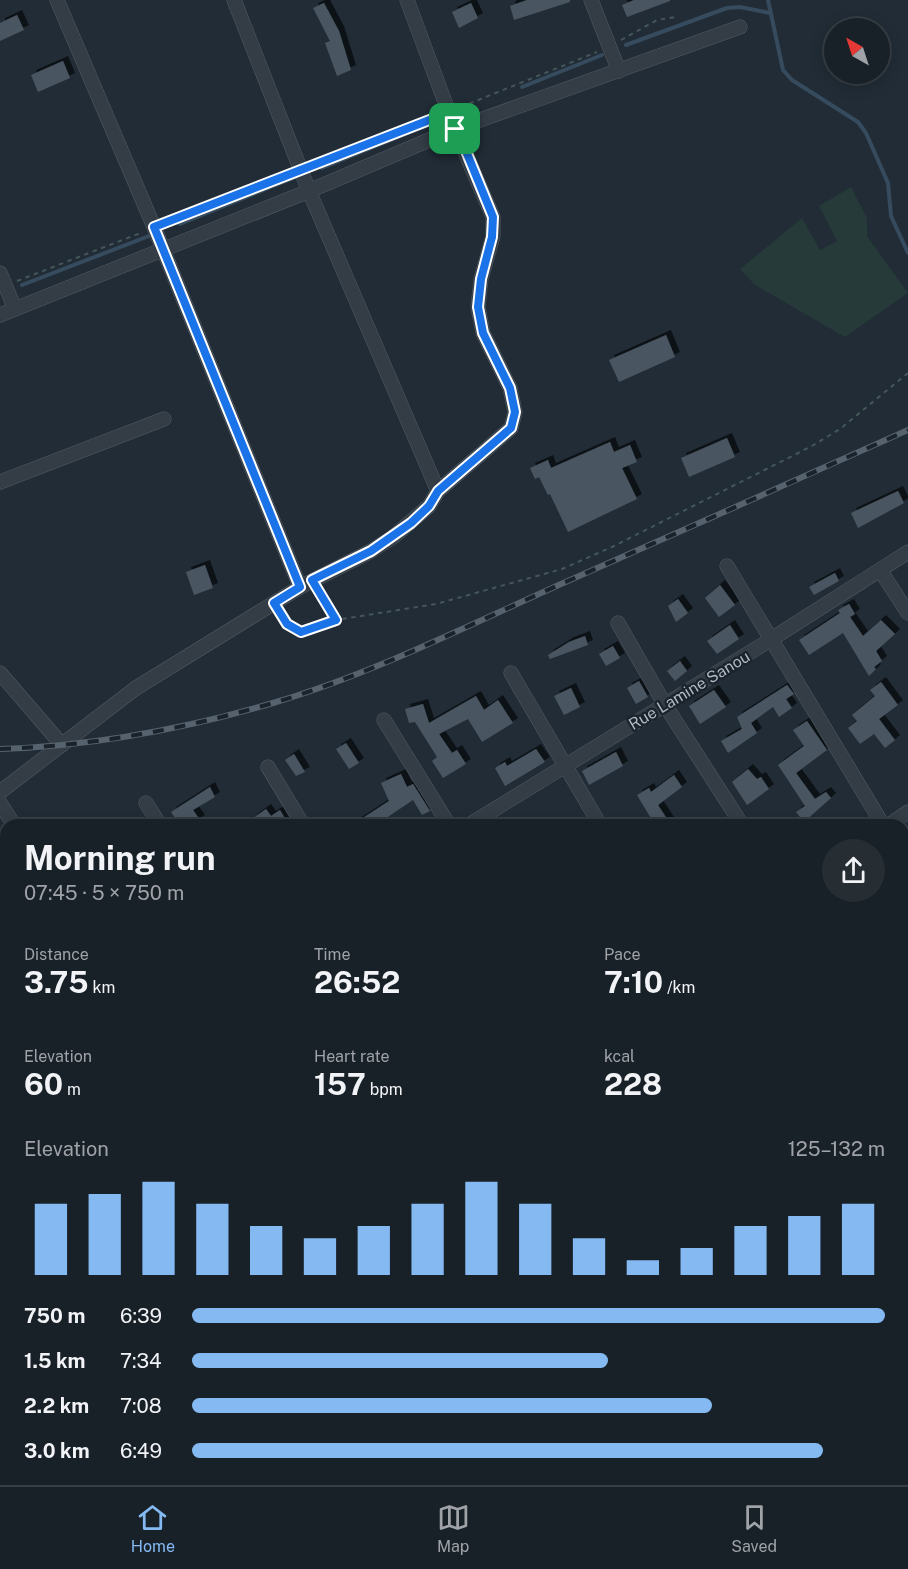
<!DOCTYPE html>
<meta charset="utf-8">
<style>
:root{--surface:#192128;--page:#262e34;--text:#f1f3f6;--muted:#9fa3a8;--line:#373e45;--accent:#84b9f2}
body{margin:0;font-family:"Public Sans",sans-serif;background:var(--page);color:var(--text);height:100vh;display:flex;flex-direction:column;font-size:22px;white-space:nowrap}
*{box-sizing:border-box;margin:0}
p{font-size:20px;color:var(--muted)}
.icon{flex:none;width:33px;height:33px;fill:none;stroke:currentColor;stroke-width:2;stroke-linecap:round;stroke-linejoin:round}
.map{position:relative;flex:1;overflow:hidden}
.panel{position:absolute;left:0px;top:819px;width:909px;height:666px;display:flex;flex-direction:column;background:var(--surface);border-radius:18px 18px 0 0;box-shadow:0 3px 15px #0003,0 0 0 2px var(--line)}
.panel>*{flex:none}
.needle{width:39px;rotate:321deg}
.buttons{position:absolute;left:824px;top:18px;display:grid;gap:12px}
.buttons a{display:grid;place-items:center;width:66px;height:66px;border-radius:50%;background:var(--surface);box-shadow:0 3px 15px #0003,0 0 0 2px var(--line);font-size:30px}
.pin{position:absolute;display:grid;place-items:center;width:51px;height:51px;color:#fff;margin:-26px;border-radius:12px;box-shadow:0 3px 9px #0006}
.round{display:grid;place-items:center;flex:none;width:63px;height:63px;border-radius:32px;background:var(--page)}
.summary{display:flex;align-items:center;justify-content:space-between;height:102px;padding:0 24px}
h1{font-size:33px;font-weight:700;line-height:45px}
.figures{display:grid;grid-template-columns:repeat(3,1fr);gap:9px;height:102px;padding:6px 24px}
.figures div{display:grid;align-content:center}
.figures b{font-size:30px;font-weight:700}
.figures small{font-size:16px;font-weight:400}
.figures p{font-size:16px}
.chart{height:168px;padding:12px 24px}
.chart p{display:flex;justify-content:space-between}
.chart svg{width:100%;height:108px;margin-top:6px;stroke:var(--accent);stroke-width:6}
ul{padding:0 24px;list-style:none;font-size:20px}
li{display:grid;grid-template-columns:96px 72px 1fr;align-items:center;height:45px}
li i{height:15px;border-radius:8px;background:var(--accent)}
.menu{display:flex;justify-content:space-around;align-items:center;height:84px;border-top:2px solid var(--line);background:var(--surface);font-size:16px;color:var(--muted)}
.menu a{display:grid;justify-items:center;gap:3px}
.menu .current{color:var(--accent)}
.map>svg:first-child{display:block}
.green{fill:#263a39}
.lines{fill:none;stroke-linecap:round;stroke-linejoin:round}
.stream{stroke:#364b5e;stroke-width:4}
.building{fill:#495662;filter:url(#shadow)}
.minor-casing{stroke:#525b64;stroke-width:15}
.major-casing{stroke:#3e4650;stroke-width:20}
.path{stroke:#445758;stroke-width:2;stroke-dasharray:4.5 4.5;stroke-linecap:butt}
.minor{stroke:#343d46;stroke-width:14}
.major{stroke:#525d67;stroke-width:18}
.rail-casing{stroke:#56626d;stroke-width:6}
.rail{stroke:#1a222b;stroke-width:4;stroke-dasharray:11;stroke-linecap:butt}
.route-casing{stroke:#fff;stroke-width:12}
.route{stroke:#1a73e8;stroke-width:8}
.labels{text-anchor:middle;stroke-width:4.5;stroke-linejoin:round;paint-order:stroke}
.street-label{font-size:16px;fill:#aeb8c3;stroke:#1a222b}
</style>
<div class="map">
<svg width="908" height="1485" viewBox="0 0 908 1485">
<defs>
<filter id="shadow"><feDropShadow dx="5" dy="-5" stdDeviation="0" flood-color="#0009"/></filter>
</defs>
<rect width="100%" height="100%" fill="#212c36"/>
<polygon class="green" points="851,187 867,218 867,236 908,293 845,337 755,285 740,269 802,218 820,250 837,241 819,206"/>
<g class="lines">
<g class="stream">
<polyline points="768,0 783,70 792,80 858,122 866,133 888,183 891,216 908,253"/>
<polyline points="626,45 727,8 740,7 770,13"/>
<polyline points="522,87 602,55"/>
<polyline points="322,168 445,118"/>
<polyline points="180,224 298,176"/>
<polyline points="22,285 149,236"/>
</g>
</g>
<g class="building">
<polygon points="527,0 570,0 570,2 514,20 510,6"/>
<polygon points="634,0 670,0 670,1 627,17 622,5"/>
<polygon points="324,3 339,31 351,70 337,76 325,43 330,41 313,8"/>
<polygon points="471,3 478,18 459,28 452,12"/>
<polygon points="17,15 24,30 0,41 0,23"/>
<polygon points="63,61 70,78 38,92 31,75"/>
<polygon points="666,335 675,357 619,382 609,360"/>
<polygon points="727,438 735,457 689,477 681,458"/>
<polygon points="610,442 614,452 630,445 637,462 622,468 637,499 568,532 550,494 548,495 539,477 535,479 530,468 548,460 551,468"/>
<polygon points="898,491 904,503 858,528 851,513"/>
<polygon points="205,565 213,588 194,595 186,572"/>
<polygon points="835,573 839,581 814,595 809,587"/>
<polygon points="720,585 735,605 719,617 705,598"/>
<polygon points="678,599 688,613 676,622 668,606"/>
<polygon points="849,604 855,614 850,617 863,636 881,620 895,634 876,651 882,661 874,667 876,669 869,676 843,633 809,655 799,640 840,613 838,610"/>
<polygon points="730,625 739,639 717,654 707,641"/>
<polygon points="585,636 588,645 550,659 548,655 569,642"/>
<polygon points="613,646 620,658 606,666 599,654"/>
<polygon points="680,661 687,671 675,681 667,671"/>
<polygon points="639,681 648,697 636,704 627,688"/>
<polygon points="881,682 898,705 879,719 895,740 885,748 874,734 860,744 848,728 857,721 852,715 875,696 870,690"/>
<polygon points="787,685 794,694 786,699 792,708 779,717 773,707 751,723 757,733 728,753 721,741 742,729 737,717"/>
<polygon points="571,688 580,707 564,715 554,696"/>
<polygon points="714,690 726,707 700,724 689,706"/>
<polygon points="476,696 484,710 498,700 513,723 482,742 468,719 439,734 452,753 457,750 466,764 443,778 432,761 437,757 415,722 409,723 405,709 423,704 429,723"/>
<polygon points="807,721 827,750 796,773 815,799 826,792 831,798 804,822 796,812 805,806 778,765 804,746 793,730"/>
<polygon points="346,743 359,763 349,769 336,749"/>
<polygon points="536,749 545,762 505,786 495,768 505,762 507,766"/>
<polygon points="616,752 623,766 589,785 582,771"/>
<polygon points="294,754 305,772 296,776 285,760"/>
<polygon points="748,769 757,779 761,777 769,789 747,805 732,782"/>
<polygon points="401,774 407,787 413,784 430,811 422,815 413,800 376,825 352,825 389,801 381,783"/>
<polygon points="674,775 682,787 658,805 671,825 655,825 637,795 649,788 651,792"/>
<polygon points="210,787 215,797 193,810 200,820 192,825 180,825 171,812"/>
<polygon points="266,809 271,816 280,810 287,822 282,825 256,825 252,819"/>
</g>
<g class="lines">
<defs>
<g id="minor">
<polyline points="57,0 154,227 300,587"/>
<polyline points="234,0 309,191 438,491"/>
<polyline points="591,0 619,71"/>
<polyline points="0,273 15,309"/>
<polyline points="0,315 309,191 455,129 740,27"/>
<polyline points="0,482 164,419"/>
<polyline points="727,566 883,825"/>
<polyline points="880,570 908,613"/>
<polyline points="618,623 665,705 742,825"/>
<polyline points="0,673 62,745"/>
<polyline points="511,673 600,825"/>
<polyline points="384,720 449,825"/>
<polyline points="268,767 303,825"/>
<polyline points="0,792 136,688 300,587 371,551 393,537 429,506 438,491 511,428 515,412 510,388 483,333 478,307 481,279 493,236 493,217 455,129 407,0"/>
<polyline points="0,803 14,825"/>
<polyline points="146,803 160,825"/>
<polyline points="469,825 770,640 908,552"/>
<polyline points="889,825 908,812"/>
<polyline points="903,857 908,865"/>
<polyline points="0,1042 6,1039"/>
<polyline points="903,1073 908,1070"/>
<polyline points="903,1094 908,1102"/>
<polyline points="0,1107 6,1103"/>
<polyline points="0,1203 6,1216"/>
<polyline points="0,1339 6,1336"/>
<polyline points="131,1479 134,1485"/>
<polyline points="267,1479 270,1485"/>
<polyline points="409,1479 413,1485"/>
<polyline points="554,1479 558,1485"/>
<polyline points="698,1479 701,1485"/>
<polyline points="21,1485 31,1479"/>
<polyline points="232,1485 243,1479"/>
</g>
<g id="major">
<polyline points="903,1375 908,1372"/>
<polyline points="903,1396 908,1393"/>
<polyline points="725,1485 734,1479"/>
<polyline points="759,1485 769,1479"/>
</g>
</defs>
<use href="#minor" class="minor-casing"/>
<use href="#major" class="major-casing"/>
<g class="path">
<polyline points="621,40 657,20 675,17"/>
<polyline points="461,107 597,52"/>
<polyline points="313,164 436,117"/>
<polyline points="165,223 288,174"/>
<polyline points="17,281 143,232"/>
<polyline points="320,593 336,620"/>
<polyline points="281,613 287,624 301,632 336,620 436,604 562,569 612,547 812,446 840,429 908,373"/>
</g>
<use href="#minor" class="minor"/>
<use href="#major" class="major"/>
<defs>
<path id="rail" d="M0 749C93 746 184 729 273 703 372 674 467 626 561 584 677 533 792 482 908 430"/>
</defs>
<use href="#rail" class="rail-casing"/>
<use href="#rail" class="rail"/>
</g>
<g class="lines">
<defs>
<polygon id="route" points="450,112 493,217 492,237 481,279 478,307 483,333 510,388 515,412 511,428 438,491 429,506 411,523 371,551 312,580 336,620 301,632 287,624 274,603 300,587 154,227"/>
</defs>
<use href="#route" class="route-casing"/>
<use href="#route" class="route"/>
</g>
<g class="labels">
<g class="street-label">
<text transform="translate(689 690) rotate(-31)" y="6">Rue Lamine Sanou</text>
</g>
</g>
</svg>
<div class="buttons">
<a><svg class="needle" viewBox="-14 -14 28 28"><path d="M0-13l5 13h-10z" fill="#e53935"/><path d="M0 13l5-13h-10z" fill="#9fa3a8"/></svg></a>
</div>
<div class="pin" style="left:455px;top:129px;background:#1e9e55"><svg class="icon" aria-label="arrive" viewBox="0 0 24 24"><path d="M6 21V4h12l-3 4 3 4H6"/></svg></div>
<section class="panel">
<div class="summary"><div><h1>Morning run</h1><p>07:45 · 5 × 750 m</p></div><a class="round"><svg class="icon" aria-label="share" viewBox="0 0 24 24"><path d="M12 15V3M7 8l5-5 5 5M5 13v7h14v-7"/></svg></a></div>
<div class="figures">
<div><p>Distance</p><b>3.75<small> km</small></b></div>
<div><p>Time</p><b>26:52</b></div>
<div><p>Pace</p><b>7:10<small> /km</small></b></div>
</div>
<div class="figures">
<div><p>Elevation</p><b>60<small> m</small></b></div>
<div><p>Heart rate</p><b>157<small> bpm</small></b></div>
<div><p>kcal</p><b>228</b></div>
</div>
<div class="chart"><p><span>Elevation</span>125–132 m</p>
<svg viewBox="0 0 160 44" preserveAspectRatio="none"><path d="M5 44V15M15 44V11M25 44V6M35 44V15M45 44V24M55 44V29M65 44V24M75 44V15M85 44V6M95 44V15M105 44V29M115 44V38M125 44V33M135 44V24M145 44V20M155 44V15"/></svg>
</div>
<ul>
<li><b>750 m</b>6:39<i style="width:100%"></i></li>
<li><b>1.5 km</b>7:34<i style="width:60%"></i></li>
<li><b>2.2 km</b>7:08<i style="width:75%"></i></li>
<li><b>3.0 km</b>6:49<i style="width:91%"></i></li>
</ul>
</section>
</div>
<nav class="menu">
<a class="current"><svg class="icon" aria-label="home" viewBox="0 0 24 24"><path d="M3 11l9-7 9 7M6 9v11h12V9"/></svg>Home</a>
<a><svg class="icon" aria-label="map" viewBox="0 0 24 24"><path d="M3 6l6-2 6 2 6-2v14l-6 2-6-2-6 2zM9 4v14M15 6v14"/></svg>Map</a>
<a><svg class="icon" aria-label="saved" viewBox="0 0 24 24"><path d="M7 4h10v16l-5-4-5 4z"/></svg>Saved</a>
</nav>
